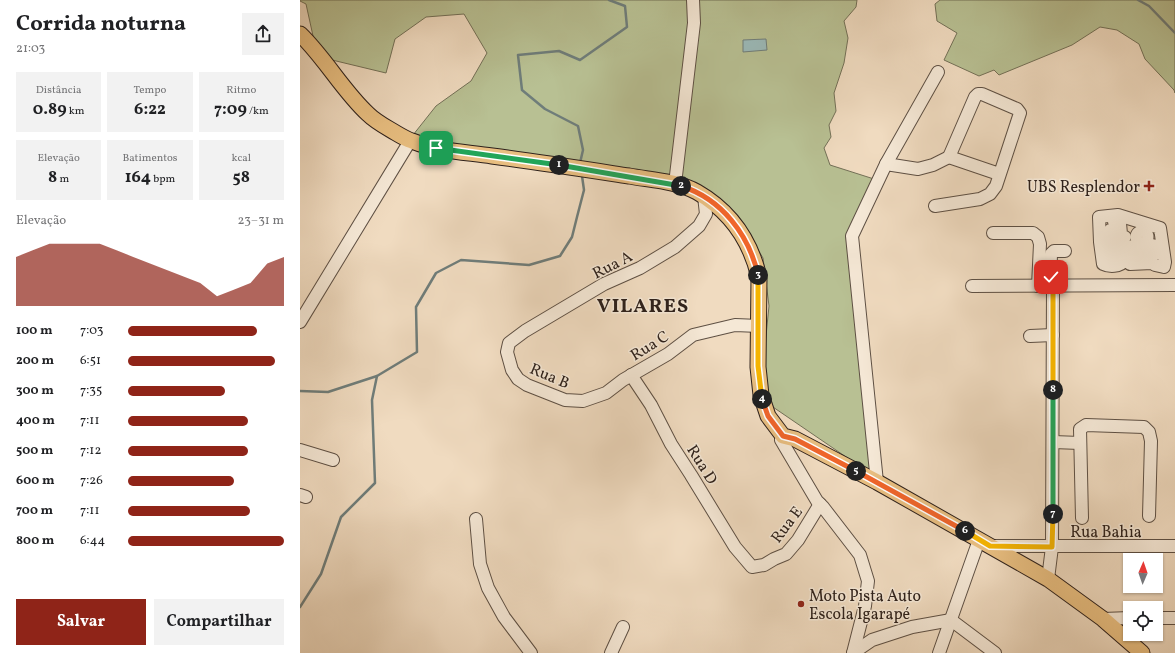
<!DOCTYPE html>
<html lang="pt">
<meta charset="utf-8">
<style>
:root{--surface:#fff;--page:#f2f2f2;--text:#202124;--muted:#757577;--accent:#8f2418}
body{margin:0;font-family:Vollkorn,serif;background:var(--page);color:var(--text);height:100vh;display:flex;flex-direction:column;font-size:15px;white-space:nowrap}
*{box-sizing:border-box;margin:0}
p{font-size:13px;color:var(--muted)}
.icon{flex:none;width:22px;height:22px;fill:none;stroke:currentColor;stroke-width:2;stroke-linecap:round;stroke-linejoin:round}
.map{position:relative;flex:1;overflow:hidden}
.panel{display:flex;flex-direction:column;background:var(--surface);width:300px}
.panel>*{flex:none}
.needle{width:26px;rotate:2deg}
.buttons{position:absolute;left:823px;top:553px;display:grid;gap:8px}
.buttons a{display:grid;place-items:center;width:40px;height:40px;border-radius:0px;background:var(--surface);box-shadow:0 1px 3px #0004;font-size:20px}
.pin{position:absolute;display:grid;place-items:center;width:34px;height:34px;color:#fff;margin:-17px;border-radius:8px;box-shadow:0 2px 6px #0006}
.km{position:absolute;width:20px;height:20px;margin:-10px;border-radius:50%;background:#222;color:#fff;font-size:11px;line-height:20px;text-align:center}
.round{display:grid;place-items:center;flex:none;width:42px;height:42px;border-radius:0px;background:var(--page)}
.head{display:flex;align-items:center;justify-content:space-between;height:68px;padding:0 16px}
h1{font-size:22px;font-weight:700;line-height:30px}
.metrics{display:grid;grid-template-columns:repeat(3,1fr);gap:6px;height:68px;padding:4px 16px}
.metrics div{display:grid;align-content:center;border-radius:0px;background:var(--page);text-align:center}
.metrics b{font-size:17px;font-weight:700}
.metrics small{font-size:11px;font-weight:400}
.metrics p{font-size:11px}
.chart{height:112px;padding:8px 16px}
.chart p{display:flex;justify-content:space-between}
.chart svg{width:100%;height:72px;margin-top:4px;fill:var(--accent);opacity:.7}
.cta{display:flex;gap:8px;margin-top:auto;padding:8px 16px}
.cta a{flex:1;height:46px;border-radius:0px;background:var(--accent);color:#fff;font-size:16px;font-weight:700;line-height:46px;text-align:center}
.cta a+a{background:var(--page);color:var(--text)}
ul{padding:0 16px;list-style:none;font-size:13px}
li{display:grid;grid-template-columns:64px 48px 1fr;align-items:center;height:30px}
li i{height:10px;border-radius:5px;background:var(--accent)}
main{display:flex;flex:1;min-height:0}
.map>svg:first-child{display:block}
.green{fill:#b8c093;stroke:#737057}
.water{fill:#9bbab9;stroke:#6f7d7a}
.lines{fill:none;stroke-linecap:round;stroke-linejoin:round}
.stream{stroke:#6f7d7a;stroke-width:2.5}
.minor-casing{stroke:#5e5044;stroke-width:14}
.major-casing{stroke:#2e211b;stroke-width:17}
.minor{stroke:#f5e8d6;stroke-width:12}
.major{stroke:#e8be80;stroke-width:15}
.split-1-casing{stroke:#fff;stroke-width:8}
.split-2-casing{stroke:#fff;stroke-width:8}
.split-3-casing{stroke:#fff;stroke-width:8}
.split-4-casing{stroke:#fff;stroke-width:8}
.split-5-casing{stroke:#fff;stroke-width:8}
.split-6-casing{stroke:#fff;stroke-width:8}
.split-7-casing{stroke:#fff;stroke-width:8}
.split-8-casing{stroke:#fff;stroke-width:8}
.split-9-casing{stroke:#fff;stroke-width:8}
.split-1{stroke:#22a559;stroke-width:5}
.split-2{stroke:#22a559;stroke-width:5}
.split-3{stroke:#f0652b;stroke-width:5}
.split-4{stroke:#f5b400;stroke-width:5}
.split-5{stroke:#f0652b;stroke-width:5}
.split-6{stroke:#f0652b;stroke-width:5}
.split-7{stroke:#f5b400;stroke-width:5}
.split-8{stroke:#22a559;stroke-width:5}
.split-9{stroke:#f5b400;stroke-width:5}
.poi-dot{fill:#8f2418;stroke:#f5e8d6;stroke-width:1.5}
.labels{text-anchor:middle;stroke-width:3;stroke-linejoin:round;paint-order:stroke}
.poi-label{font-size:16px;fill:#2e211b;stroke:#f5e8d6;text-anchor:end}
.street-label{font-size:16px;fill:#2e211b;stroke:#f5e8d6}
.district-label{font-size:20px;font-weight:bold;letter-spacing:1px;fill:#2e211b;stroke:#f5e8d6}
</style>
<main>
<section class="panel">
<div class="head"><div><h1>Corrida noturna</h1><p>21:03</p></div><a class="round"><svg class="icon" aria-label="share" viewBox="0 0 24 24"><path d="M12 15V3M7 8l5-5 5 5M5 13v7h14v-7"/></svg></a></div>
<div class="metrics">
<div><p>Distância</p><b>0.89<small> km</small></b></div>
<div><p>Tempo</p><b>6:22</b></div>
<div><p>Ritmo</p><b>7:09<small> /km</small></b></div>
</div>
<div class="metrics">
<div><p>Elevação</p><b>8<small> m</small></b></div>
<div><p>Batimentos</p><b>164<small> bpm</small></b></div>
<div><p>kcal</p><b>58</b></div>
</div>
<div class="chart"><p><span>Elevação</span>23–31 m</p>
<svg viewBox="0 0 160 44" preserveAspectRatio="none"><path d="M0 44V14L10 10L20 6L30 6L40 6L50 6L60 10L70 14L80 18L90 22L100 26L110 30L120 38L130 34L140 30L150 18L160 14V44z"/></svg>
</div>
<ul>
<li><b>100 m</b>7:03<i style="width:83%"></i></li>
<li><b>200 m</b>6:51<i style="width:94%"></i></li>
<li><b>300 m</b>7:35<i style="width:62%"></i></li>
<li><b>400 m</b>7:11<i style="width:77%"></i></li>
<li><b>500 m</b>7:12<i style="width:77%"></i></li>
<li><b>600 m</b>7:26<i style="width:68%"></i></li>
<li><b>700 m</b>7:11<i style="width:78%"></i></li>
<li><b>800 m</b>6:44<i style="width:100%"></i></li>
</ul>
<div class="cta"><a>Salvar</a><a>Compartilhar</a></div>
</section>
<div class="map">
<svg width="875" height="653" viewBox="0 0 875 653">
<rect width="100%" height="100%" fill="#f0dbc0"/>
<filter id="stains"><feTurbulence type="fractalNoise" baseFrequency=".005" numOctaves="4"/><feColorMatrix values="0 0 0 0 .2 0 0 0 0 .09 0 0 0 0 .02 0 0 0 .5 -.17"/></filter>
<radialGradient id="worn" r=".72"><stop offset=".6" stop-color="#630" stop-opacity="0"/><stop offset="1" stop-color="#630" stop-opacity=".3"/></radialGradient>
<g class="green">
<polygon points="0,0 557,0 556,7 544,21 548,38 544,63 534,93 536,111 529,125 531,137 524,148 530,165 574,179 546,236 571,474 470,405 463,366 469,306 463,258 438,216 414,196 138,144 113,135 136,106 171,81 187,53 164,14 126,17 95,39 86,73 32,60 15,45 6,4 0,1"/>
<polygon points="640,0 875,0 875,93 874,90 845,59 839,44 817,30 800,27 772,45 699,75 694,70 679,76 644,60 657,33 637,21 635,4"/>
</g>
<polygon class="water" points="466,39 467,50 443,52 443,40"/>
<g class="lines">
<g class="stream">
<polyline points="838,0 849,6 875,33"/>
<polyline points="280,163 283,150 278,126 245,109 222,90 218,55 259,51 280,60 327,27 325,6 309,0"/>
<polyline points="0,391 28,392 77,376 117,352 116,307 136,273 161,260 229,265 260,256 272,237 277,217 284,190 282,176"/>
<polyline points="0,607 21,574 41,517 75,483 72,400 77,376"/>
</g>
<defs>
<g id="minor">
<polyline points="586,164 638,72"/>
<polyline points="375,184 394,23 393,0"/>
<polyline points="404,196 406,214 399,226 375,247 340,268 304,284 225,331 209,343 207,352 212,370 218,379 227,385 265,400 283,401 306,393 323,380 368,354 393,335 435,325 459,326"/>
<polyline points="635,206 680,199 690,194 696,186 720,113 717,109 682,94 678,94 675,97 649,157 699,174"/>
<path d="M818 215 860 228 865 262 864 267 855 265 852 263 830 264 828 261V256L831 255C839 255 855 258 861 250L860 247 852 245 809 248 806 249 805 252 808 256H821L824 261C820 267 809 267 803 264L800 242 799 217Z"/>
<polyline points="814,222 820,223 821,234 817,234 816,230 810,230 811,240 818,240 817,237 825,237"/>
<circle cx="842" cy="237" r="5.5"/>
<polyline points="693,233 733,233 738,237 740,244 738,286"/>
<polyline points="672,286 875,285"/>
<polyline points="750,286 751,254 754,251 765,251"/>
<polyline points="0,322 110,141"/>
<polyline points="730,336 753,335"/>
<polyline points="331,375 351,405 371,444 391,475 435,547 452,567 464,565 474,559 486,554 498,540 520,504"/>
<polyline points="483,436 481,440 517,501 523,507 560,555 568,581 565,606 553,653"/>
<polyline points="753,442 780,443"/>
<polyline points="0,450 33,460"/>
<polyline points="577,482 552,236 586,164 618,169 633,165 649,157"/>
<polyline points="0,495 6,497"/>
<polyline points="782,518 780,429 786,425 844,427 849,432 851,441 849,516"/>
<polyline points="176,519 180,564 188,588 204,617 231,653"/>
<polyline points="690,546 875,546"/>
<polyline points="748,579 752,547 753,286"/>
<polyline points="856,618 875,618"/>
<polyline points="803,619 830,618"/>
<polyline points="651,620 695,653"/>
<polyline points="311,653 323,627"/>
<polyline points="553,653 572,640 612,627 651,620"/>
<polyline points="639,653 679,540"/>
</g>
<path id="major" d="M0 34C25 58 43 91 68 114 76 122 86 127 96 133 101 136 106 139 112 141 137 151 165 152 192 156 238 162 283 169 329 176 351 180 377 181 397 192 430 211 450 239 459 277L458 367 461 395 468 416 483 436 495 439 577 482 748 579 803 619 842 653"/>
</defs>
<use href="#minor" class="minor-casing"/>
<use href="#major" class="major-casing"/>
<use href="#minor" class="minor"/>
<use href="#major" class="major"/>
</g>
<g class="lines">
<defs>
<polyline id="split-1" points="136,148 259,165"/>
<polyline id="split-2" points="259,165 381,186"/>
<path id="split-3" d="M381 186C422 199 449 235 458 275"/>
<polyline id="split-4" points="458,275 458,366 462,399"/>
<polyline id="split-5" points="462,399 468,416 483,436 495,439 556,471"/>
<polyline id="split-6" points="556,471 665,531"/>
<polyline id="split-7" points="665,531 690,546 752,547 753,514"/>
<polyline id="split-8" points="753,514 753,390"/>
<polyline id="split-9" points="751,277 750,286 753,286 753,390"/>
</defs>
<use href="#split-1" class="split-1-casing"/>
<use href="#split-2" class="split-2-casing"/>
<use href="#split-3" class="split-3-casing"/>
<use href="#split-4" class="split-4-casing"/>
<use href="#split-5" class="split-5-casing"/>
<use href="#split-6" class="split-6-casing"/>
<use href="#split-7" class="split-7-casing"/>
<use href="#split-8" class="split-8-casing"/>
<use href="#split-9" class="split-9-casing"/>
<use href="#split-1" class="split-1"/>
<use href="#split-2" class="split-2"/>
<use href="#split-3" class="split-3"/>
<use href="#split-4" class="split-4"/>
<use href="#split-5" class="split-5"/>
<use href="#split-6" class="split-6"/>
<use href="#split-7" class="split-7"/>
<use href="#split-8" class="split-8"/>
<use href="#split-9" class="split-9"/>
</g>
<g class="poi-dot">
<path d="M847 180h4v4h4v4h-4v4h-4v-4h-4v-4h4z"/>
<circle cx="501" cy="604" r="4"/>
</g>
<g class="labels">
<g class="poi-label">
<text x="840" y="192">UBS Resplendor</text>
<text x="509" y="601" text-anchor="start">Moto Pista Auto<tspan x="509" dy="18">Escola Igarapé</tspan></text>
</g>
<g class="street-label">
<text transform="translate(312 264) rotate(-27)" y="6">Rua A</text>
<text transform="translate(349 345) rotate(-32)" y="6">Rua C</text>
<text transform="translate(250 375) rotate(23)" y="6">Rua B</text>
<text transform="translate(403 464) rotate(58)" y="6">Rua D</text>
<text transform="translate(486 524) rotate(-53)" y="6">Rua E</text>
<text x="806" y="537">Rua Bahia</text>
</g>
<g class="district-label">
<text x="343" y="312">VILARES</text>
</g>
</g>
<rect width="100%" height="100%" filter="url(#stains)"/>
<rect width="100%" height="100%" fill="url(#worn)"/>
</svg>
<div class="buttons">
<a><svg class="needle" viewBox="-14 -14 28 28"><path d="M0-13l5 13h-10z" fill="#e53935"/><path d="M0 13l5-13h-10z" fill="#757577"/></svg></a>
<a><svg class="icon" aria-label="locate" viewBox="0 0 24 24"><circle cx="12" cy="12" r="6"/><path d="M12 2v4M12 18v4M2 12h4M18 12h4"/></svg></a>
</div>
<div class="pin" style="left:136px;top:148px;background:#1e9e55"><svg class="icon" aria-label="arrive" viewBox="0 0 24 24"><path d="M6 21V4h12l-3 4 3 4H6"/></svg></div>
<div class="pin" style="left:751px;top:277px;background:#d93025"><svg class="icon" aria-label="check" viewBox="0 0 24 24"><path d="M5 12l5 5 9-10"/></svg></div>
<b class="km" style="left:259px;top:165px">1</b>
<b class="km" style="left:381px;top:186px">2</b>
<b class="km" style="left:458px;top:275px">3</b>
<b class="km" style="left:462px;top:399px">4</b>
<b class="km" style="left:556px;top:471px">5</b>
<b class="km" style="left:665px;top:531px">6</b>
<b class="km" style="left:753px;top:514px">7</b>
<b class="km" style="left:753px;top:390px">8</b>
</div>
</main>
